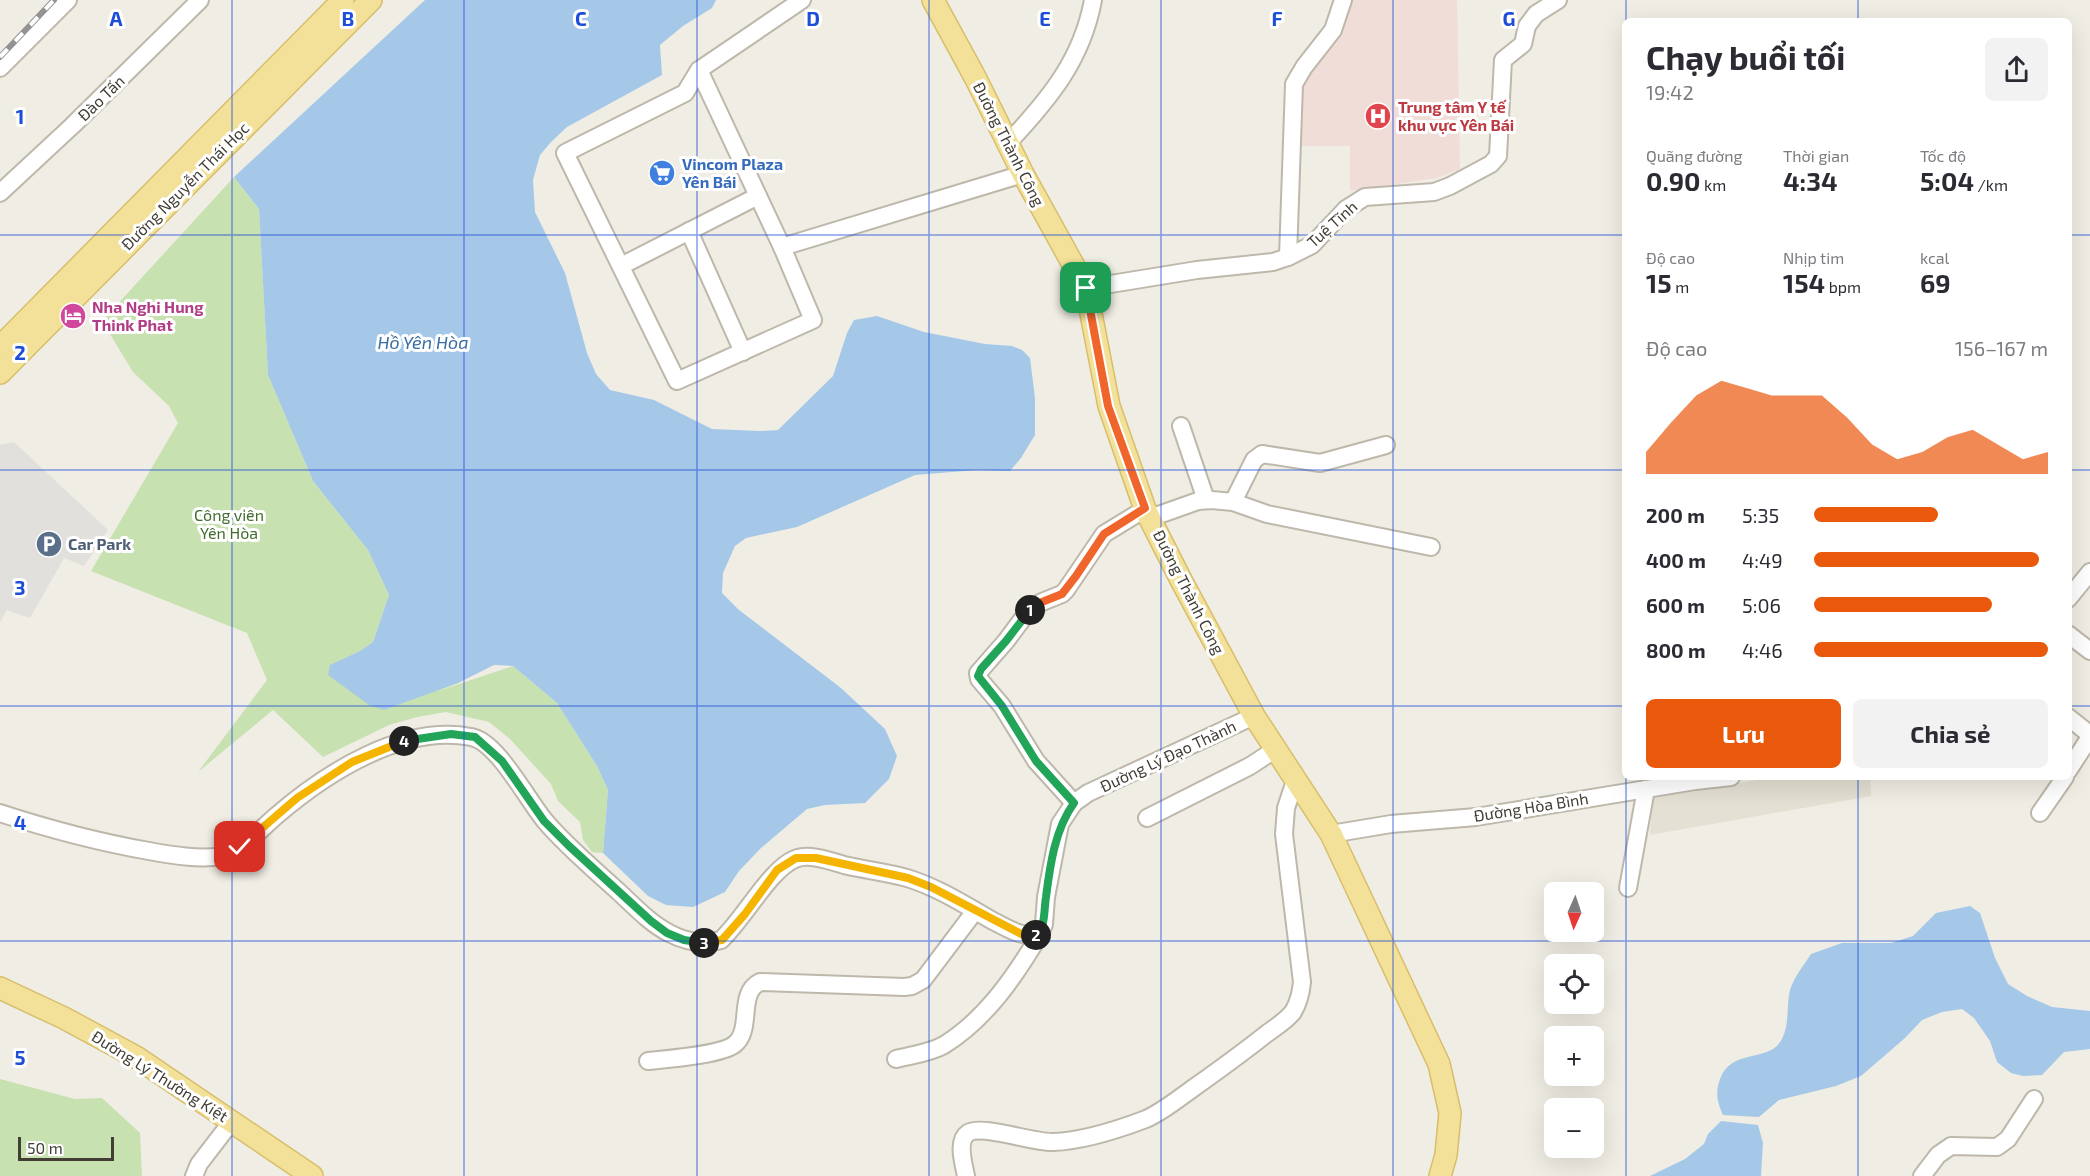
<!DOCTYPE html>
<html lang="vi">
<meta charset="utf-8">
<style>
:root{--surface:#fff;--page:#f2f2f3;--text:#2b2b33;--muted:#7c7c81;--accent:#ea580c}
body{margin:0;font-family:"Exo 2",sans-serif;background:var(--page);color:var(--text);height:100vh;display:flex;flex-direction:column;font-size:22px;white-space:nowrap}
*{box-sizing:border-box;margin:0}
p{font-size:20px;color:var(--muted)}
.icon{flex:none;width:33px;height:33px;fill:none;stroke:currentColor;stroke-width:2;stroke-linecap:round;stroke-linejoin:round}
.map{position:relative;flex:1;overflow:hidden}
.drawer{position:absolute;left:1622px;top:18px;width:450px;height:762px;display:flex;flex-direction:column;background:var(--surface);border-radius:9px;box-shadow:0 6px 24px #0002}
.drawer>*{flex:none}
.needle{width:39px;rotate:183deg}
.fabs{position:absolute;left:1544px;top:882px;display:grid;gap:12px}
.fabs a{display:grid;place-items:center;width:60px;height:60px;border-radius:9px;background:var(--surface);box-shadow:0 6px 24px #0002;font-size:30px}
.scale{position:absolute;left:18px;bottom:15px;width:96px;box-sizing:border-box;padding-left:6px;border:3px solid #423e35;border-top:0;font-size:16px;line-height:21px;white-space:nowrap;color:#423e35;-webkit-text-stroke:4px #fff;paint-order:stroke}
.pin{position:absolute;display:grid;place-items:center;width:51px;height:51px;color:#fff;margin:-26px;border-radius:12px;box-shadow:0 3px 9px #0006}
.km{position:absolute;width:30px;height:30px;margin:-15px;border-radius:50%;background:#222;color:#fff;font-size:16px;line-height:30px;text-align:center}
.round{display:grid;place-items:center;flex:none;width:63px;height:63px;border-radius:9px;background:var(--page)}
.head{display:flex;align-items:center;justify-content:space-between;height:102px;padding:0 24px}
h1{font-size:33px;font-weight:700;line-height:45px}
.figures{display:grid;grid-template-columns:repeat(3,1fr);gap:9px;height:102px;padding:6px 24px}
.figures div{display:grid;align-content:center}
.figures b{font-size:26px;font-weight:700}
.figures small{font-size:16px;font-weight:400}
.figures p{font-size:16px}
.chart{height:168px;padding:12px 24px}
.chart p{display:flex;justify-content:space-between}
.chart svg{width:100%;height:108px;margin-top:6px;fill:var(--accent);opacity:.7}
.button{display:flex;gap:12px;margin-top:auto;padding:12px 24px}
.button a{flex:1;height:69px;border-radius:9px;background:var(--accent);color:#fff;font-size:24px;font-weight:700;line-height:69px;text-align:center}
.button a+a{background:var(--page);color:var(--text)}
ul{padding:0 24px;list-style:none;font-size:20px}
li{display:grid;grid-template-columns:96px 72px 1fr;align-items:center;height:45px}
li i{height:15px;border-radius:8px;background:var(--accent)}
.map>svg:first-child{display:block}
.residential{fill:#e4e0d3}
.medical{fill:#f0ddd8}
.green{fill:#c8e1b0}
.parking{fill:#e1e0dc}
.water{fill:#a5c8e8}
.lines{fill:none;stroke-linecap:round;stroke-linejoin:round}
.minor-casing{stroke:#beb8ab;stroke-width:20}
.major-casing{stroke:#d7be6b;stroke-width:24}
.minor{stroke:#fff;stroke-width:16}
.major{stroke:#f4e199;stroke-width:21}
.rail-casing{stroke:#939393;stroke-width:6}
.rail{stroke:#fff;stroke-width:4;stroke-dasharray:11;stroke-linecap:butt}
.split-1-casing{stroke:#fff;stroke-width:12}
.split-2-casing{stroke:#fff;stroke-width:12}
.split-3-casing{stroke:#fff;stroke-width:12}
.split-4-casing{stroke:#fff;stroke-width:12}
.split-5-casing{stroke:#fff;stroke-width:12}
.split-1{stroke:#f0652b;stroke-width:8}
.split-2{stroke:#22a559;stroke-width:8}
.split-3{stroke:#f5b400;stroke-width:8}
.split-4{stroke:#22a559;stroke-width:8}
.split-5{stroke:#f5b400;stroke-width:8}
.grid{fill:none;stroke:#1d4ed8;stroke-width:1.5;stroke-opacity:0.55}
.labels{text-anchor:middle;stroke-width:6;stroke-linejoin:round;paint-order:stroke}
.street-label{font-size:16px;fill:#423e35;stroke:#fff}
.health-label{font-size:16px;font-weight:bold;fill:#be3a42;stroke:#fff;text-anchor:start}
.shop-label{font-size:16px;font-weight:bold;fill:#366cbe;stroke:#fff;text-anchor:start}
.hotel-label{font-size:16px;font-weight:bold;fill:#b23c85;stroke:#fff;text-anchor:start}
.park-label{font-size:16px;fill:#426d2e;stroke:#fff}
.service-label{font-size:16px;font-weight:bold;fill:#4e5e75;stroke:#fff;text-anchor:start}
.water-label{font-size:18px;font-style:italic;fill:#396ea3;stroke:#fff}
.grid-label{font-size:20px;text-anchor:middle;font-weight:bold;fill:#1d4ed8;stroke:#fff;stroke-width:6;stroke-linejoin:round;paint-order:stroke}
</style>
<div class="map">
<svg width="2090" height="1176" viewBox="0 0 2090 1176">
<rect width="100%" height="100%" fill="#f0ede4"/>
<polygon class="residential" points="1776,777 1870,777 1871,796 1650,835 1652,797"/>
<polygon class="medical" points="1348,0 1457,0 1460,169 1436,178 1350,191 1350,146 1297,146 1298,85"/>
<g class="green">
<polygon points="234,177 259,209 268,375 313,481 368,550 389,595 373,642 360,651 331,665 461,682 435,692 513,666 557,703 597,766 608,790 603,853 592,852 583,840 580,822 558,801 551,784 510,739 489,722 446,712 417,717 389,725 323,757 273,710 198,772 267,680 247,633 91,571 178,423 169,406 133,372 102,321"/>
<polygon points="0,1079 75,1099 102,1098 140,1133 142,1176 0,1176"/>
</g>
<polygon class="parking" points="14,442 108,530 84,566 64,558 30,618 7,610 0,622 0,445"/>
<g class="water">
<polygon points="425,0 716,0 712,8 683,26 660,45 662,75 567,127 551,142 540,155 533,180 535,212 565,273 587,353 596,374 610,390 654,400 712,429 760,431 778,430 833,376 847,333 854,320 877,316 924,332 985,344 1012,346 1022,350 1030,358 1035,398 1035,435 1021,458 1010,471 977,470 915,475 797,527 746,538 735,546 723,573 722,593 739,610 841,688 885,729 897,756 889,779 865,803 825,805 807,809 761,848 739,871 725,892 693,907 666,905 648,896 603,853 608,790 597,766 557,703 513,666 494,665 458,683 384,710 369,705 328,675 330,665 360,651 373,642 389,595 368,550 313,481 268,375 259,209 234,177"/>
<path d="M1970 906 1980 913 1995 958 2008 984 2027 996 2052 1007 2090 1011V1049L2064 1052 2042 1075 2023 1076 2011 1073 1997 1062 1990 1041 1974 1018 1962 1009 1942 1012 1922 1020 1905 1038 1861 1076 1836 1086 1779 1100 1759 1117 1723 1115C1717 1102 1715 1093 1720 1079 1732 1047 1769 1064 1782 1039 1790 1023 1786 1006 1790 990 1794 977 1804 965 1811 954L1842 943H1891L1913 936 1936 913Z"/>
<polygon points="1721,1121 1758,1125 1763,1143 1761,1176 1650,1176 1685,1159 1704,1144 1708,1134"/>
</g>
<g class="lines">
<defs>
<g id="minor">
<polyline points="0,68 68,0"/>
<polyline points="699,70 782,247 1023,174"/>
<path d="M1009 142C1049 99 1082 60 1093 0"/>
<polyline points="0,193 72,126 200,0"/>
<polyline points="689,231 743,352"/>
<polyline points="782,247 813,320 677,381 565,153 685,93 699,70 802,0"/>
<polyline points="1288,257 1294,84 1304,67 1333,30 1343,0"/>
<polyline points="621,266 758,196"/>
<polyline points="1086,288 1197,270 1273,262 1288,257 1312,245 1346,209 1365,197 1434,192 1450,186 1491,164 1498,156 1503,60 1523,44 1527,26 1536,14 1558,0"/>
<polyline points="1181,426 1206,500"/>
<polyline points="1233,502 1254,460 1262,454 1320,463 1386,445"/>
<polyline points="1150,518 1198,501 1212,500 1233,502 1267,514 1431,547"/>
<polyline points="2068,599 2090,572"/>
<polyline points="2068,634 2090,651"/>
<polyline points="2068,717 2088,733 2088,740 2068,771"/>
<polyline points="1074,803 1036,761 1002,706 979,679 978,673 1006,641 1030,609 1042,602 1062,594 1066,590 1104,534 1145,509"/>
<path d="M0 813C49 829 98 842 149 851 171 855 200 860 221 856 238 854 262 828 276 816 326 773 402 724 471 737 497 741 528 801 545 821 567 847 595 870 620 893 635 907 651 924 669 933 686 942 703 945 721 940 744 919 770 869 795 859 809 853 830 861 844 865 865 870 886 872 907 878 937 887 965 905 993 921 1008 928 1023 939 1040 934L1044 924 1046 897 1060 824 1074 803 1088 793 1254 716"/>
<polyline points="2040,813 2065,777"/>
<polyline points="1147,818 1250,766 1276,749"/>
<polyline points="1331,834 1391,824 1476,817 1695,781 1731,777"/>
<polyline points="1628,888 1646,789"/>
<path d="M896 1059C912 1055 930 1053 944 1045 986 1019 1016 975 1040 934"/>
<path d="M648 1061C667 1059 722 1055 735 1044 753 1029 737 993 760 982L904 987 912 986 923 980 975 911"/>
<polyline points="194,1176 199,1164 232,1121"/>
<path d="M966 1176C964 1165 956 1141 968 1133 982 1124 1033 1143 1053 1142 1084 1141 1117 1130 1146 1119 1162 1112 1178 1099 1192 1089 1216 1072 1241 1054 1265 1035 1274 1028 1286 1021 1293 1012 1299 1002 1301 993 1302 982L1284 834 1286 808 1296 778"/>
<polyline points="1922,1176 1938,1155 1951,1146 1997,1147 2008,1139 2034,1099"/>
</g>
<g id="major">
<polyline points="933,0 976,79 1023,174 1086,288 1109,406 1145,509 1181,580 1254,716 1331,834 1439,1064 1450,1113 1446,1155 1440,1176"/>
<polyline points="0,347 343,0"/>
<polyline points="0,373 371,0"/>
<polyline points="0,988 64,1018 136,1057 312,1176"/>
</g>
</defs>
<use href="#minor" class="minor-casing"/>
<use href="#major" class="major-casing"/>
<use href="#minor" class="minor"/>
<use href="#major" class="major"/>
<defs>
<polyline id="rail" points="0,57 54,0"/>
</defs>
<use href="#rail" class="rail-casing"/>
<use href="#rail" class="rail"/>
</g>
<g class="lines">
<defs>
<polyline id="split-1" points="1030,610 1042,602 1062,594 1076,576 1104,534 1145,508 1108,406 1086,288"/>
<path id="split-2" d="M1030 610 1006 641 981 669 978 676 1002 706 1036 761 1074 803C1055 829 1050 865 1046 897 1044 910 1045 922 1040 934L1036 935"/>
<polyline id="split-3" points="704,943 722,940 745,914 777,870 796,858 816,858 908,878 931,887 1025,936 1036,935"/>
<polyline id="split-4" points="404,741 451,734 475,737 502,761 544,821 569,846 651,921 667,933 684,940 704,943"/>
<polyline id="split-5" points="240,847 297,798 352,762 404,741"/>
</defs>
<use href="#split-1" class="split-1-casing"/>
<use href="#split-2" class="split-2-casing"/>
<use href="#split-3" class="split-3-casing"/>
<use href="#split-4" class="split-4-casing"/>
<use href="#split-5" class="split-5-casing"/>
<use href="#split-1" class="split-1"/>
<use href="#split-2" class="split-2"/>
<use href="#split-3" class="split-3"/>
<use href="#split-4" class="split-4"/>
<use href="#split-5" class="split-5"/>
</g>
<path class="grid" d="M232 0V1176M464 0V1176M697 0V1176M929 0V1176M1161 0V1176M1393 0V1176M1626 0V21M1858 0V21M0 235H1624M2068 235H2090M0 470H1624M2068 470H2090M0 706H1624M2068 706H2090M1626 777V1176M1858 777V1176M0 941H2090"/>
<defs>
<symbol id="hospital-disc" viewBox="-11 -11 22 22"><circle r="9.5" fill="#e0444e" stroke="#fff"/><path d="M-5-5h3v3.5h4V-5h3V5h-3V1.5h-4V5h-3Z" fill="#fff"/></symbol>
<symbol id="supermarket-disc" viewBox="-11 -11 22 22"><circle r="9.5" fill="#3f7fe0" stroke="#fff"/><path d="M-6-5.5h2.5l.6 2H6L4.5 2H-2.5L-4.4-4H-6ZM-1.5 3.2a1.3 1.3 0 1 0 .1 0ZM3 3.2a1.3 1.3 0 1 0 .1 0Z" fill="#fff"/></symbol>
<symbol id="hotel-disc" viewBox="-11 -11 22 22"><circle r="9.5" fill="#d1479c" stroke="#fff"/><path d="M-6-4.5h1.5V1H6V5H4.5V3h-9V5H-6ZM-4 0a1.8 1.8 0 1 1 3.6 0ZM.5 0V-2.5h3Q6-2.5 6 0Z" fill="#fff"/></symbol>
<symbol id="parking-disc" viewBox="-11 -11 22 22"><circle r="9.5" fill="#5c6f8a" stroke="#fff"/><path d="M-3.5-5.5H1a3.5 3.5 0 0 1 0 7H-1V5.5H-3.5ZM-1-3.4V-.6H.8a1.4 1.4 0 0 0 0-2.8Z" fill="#fff"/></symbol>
</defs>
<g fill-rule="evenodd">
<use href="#hospital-disc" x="1363" y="101" width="30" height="30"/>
<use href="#supermarket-disc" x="647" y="158" width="30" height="30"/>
<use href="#hotel-disc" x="58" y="301" width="30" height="30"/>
<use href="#parking-disc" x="34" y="529" width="30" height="30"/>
</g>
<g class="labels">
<g class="street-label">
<text transform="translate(101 98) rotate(-44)" y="6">Đào Tấn</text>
<text transform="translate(1009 144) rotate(63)" y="6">Đường Thành Công</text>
<text transform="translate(185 186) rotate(-45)" y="6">Đường Nguyễn Thái Học</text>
<text transform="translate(1332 224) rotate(-42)" y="6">Tuệ Tĩnh</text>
<text transform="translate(1189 592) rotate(63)" y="6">Đường Thành Công</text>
<text transform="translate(1168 756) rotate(-25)" y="6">Đường Lý Đạo Thành</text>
<text transform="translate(1531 807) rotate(-9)" y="6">Đường Hòa Bình</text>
<text transform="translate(160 1076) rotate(32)" y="6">Đường Lý Thường Kiệt</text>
</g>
<g class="health-label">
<text x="1398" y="113">Trung tâm Y tế<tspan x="1398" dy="18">khu vực Yên Bái</tspan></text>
</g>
<g class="shop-label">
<text x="682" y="170">Vincom Plaza<tspan x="682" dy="18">Yên Bái</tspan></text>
</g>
<g class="hotel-label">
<text x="92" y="313">Nha Nghi Hung<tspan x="92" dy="18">Think Phat</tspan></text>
</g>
<g class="park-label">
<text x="229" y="521">Công viên<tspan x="229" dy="18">Yên Hòa</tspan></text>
</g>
<g class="service-label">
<text x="68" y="550">Car Park</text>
</g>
<g class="water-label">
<text x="423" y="349">Hồ Yên Hòa</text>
</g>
</g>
<g class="grid-label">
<text x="116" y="26">A</text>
<text x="348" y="26">B</text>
<text x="581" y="26">C</text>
<text x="813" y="26">D</text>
<text x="1045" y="26">E</text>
<text x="1277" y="26">F</text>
<text x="1509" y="26">G</text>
<text x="20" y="124">1</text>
<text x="20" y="360">2</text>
<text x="20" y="595">3</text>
<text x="20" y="830">4</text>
<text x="20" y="1065">5</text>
</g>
</svg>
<div class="fabs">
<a><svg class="needle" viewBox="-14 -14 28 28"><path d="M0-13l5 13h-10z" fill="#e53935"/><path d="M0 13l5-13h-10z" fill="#7c7c81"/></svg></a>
<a><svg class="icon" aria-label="locate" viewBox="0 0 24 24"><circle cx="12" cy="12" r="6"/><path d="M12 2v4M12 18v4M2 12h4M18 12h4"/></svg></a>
<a>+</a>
<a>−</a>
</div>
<div class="scale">50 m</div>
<div class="pin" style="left:1086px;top:288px;background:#1e9e55"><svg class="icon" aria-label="arrive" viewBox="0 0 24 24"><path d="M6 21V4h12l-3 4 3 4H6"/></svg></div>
<div class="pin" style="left:240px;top:847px;background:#d93025"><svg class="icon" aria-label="check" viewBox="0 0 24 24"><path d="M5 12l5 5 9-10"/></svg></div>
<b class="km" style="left:1030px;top:610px">1</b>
<b class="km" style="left:1036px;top:935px">2</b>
<b class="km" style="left:704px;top:943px">3</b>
<b class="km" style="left:404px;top:741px">4</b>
<section class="drawer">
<div class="head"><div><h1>Chạy buổi tối</h1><p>19:42</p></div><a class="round"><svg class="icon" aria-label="share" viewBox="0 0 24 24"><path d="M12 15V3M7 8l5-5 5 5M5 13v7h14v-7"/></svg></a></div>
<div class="figures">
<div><p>Quãng đường</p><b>0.90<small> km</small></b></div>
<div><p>Thời gian</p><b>4:34</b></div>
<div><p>Tốc độ</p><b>5:04<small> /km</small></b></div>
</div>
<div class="figures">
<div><p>Độ cao</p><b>15<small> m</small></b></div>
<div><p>Nhịp tim</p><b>154<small> bpm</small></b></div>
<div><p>kcal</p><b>69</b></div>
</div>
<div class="chart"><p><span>Độ cao</span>156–167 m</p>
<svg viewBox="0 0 160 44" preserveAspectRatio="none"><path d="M0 44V35L10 23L20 12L30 6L40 9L50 12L60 12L70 12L80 21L90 32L100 38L110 35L120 29L130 26L140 32L150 38L160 35V44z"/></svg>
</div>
<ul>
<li><b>200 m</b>5:35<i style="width:53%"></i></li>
<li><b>400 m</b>4:49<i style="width:96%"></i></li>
<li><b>600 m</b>5:06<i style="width:76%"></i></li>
<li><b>800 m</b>4:46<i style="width:100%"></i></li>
</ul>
<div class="button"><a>Lưu</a><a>Chia sẻ</a></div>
</section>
</div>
